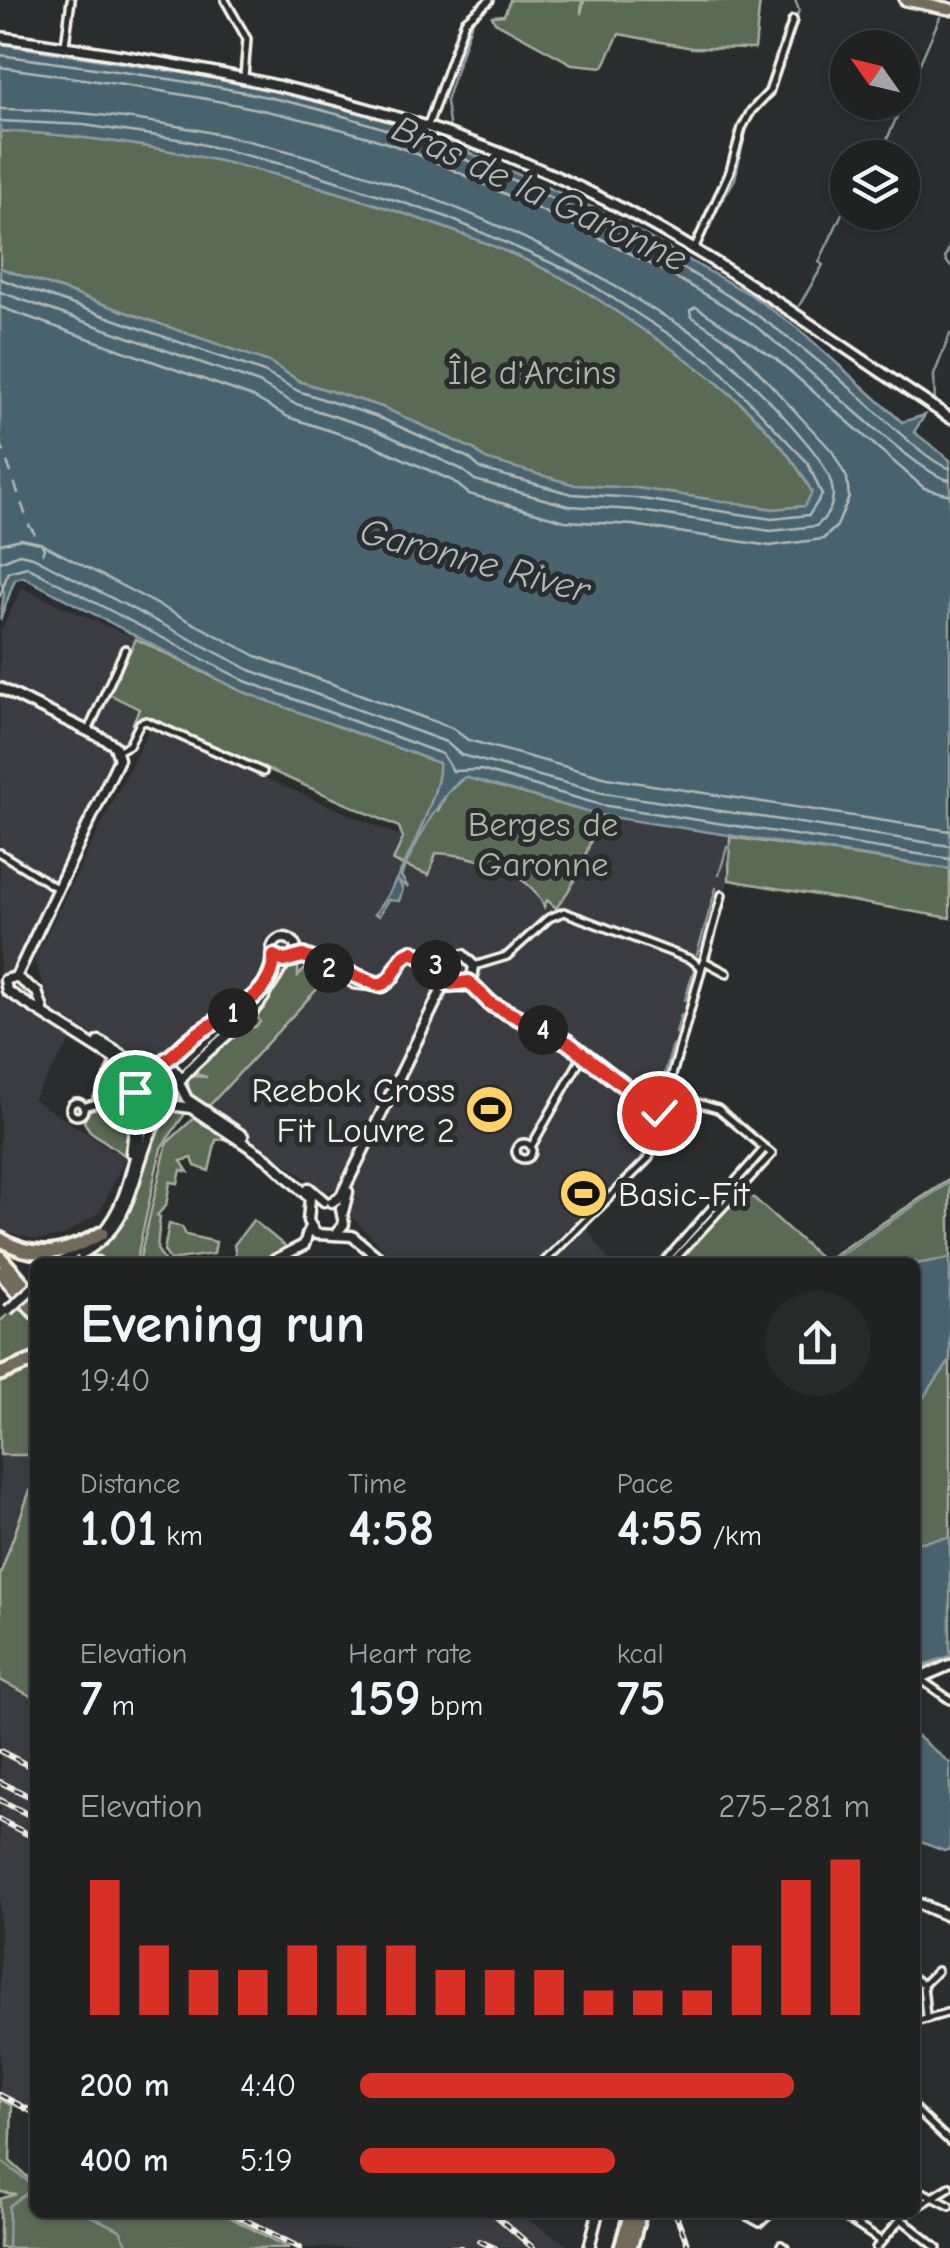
<!DOCTYPE html>
<meta charset="utf-8">
<style>
:root{--surface:#202222;--page:#282a2a;--text:#f1f3f6;--muted:#a2a4a5;--line:#3d3f40;--accent:#d93025}
body{margin:0;font-family:"Comic Neue",sans-serif;background:var(--page);color:var(--text);height:100vh;display:flex;flex-direction:column;font-size:38px;white-space:nowrap}
*{box-sizing:border-box;margin:0}
p{font-size:32px;color:var(--muted)}
.icon{flex:none;width:55px;height:55px;fill:none;stroke:currentColor;stroke-width:2;stroke-linecap:round;stroke-linejoin:round}
.map{position:relative;flex:1;overflow:hidden}
.side{position:absolute;left:30px;top:1258px;width:890px;height:960px;display:flex;flex-direction:column;background:var(--surface);border-radius:15px;box-shadow:0 2px 8px #0004,0 0 0 2px var(--line)}
.side>*{flex:none}
.needle{width:65px;rotate:304deg}
.tools{position:absolute;left:830px;top:30px;display:grid;gap:20px}
.tools a{display:grid;place-items:center;width:90px;height:90px;border-radius:50%;background:var(--surface);box-shadow:0 2px 8px #0004,0 0 0 2px var(--line);font-size:50px}
.pin{position:absolute;display:grid;place-items:center;width:85px;height:85px;color:#fff;margin:-42px;border:5px solid #fff;border-radius:50%;box-shadow:0 2px 10px #0007}
.km{position:absolute;width:50px;height:50px;margin:-25px;border-radius:50%;background:#222;color:#fff;font-size:28px;line-height:50px;text-align:center}
.round{display:grid;place-items:center;flex:none;width:105px;height:105px;border-radius:52px;background:var(--page)}
.summary{display:flex;align-items:center;justify-content:space-between;height:170px;padding:0 50px}
h1{font-size:55px;font-weight:800;line-height:75px}
.metrics{display:grid;grid-template-columns:repeat(3,1fr);gap:15px;height:170px;padding:10px 50px}
.metrics div{display:grid;align-content:center}
.metrics b{font-size:50px;font-weight:800}
.metrics small{font-size:28px;font-weight:400}
.metrics p{font-size:28px}
.chart{height:280px;padding:20px 50px}
.chart p{display:flex;justify-content:space-between}
.chart svg{width:100%;height:180px;margin-top:10px;stroke:var(--accent);stroke-width:6}
ul{padding:0 50px;list-style:none;font-size:32px}
li{display:grid;grid-template-columns:160px 120px 1fr;align-items:center;height:75px}
li i{height:25px;border-radius:12px;background:var(--accent)}
.map>svg:first-child{display:block}
.built{fill:#3a3b42}
.green{fill:#5a6b54;stroke:#a7ae9e;stroke-width:2.5}
.water{fill:#49646e;stroke:#8d9c9f;stroke-width:2.5}
.lines{fill:none;stroke-linecap:round;stroke-linejoin:round}
.shore{stroke:#b0b9b7;stroke-width:2.5}
.stream{stroke:#8d9c9f;stroke-width:2.5}
.ferry{stroke:#b0b9b7;stroke-width:2.5;stroke-dasharray:12 10;stroke-linecap:butt}
.street-casing{stroke:#f4f1e8;stroke-width:12}
.secondary-casing{stroke:#f4f1e8;stroke-width:15}
.primary-casing{stroke:#f4f1e8;stroke-width:16}
.highway-casing{stroke:#f4f1e8;stroke-width:19}
.street{stroke:#2a2d2e;stroke-width:5}
.secondary{stroke:#2a2d2e;stroke-width:8}
.primary{stroke:#726b5a;stroke-width:9}
.highway{stroke:#726b5a;stroke-width:11}
.rail-casing{stroke:#f4f1e8;stroke-width:6}
.rail{stroke:#2a2d2e;stroke-width:2.5;stroke-dasharray:8;stroke-linecap:butt}
.secondary-bridge-casing{stroke:#f4f1e8;stroke-width:15;stroke-linecap:butt}
.secondary-bridge{stroke:#2a2d2e;stroke-width:8}
.route-casing{stroke:#fff;stroke-width:20}
.route{stroke:#d93025;stroke-width:12}
.labels{text-anchor:middle;stroke-width:10;stroke-linejoin:round;paint-order:stroke}
.park-label{font-size:35px;fill:#afb5a5;stroke:#2a2d2e}
.poi-label{font-size:35px;fill:#f4f1e8;stroke:#2a2d2e;text-anchor:end}
.water-label{font-size:38px;font-style:italic;fill:#b0b9b7;stroke:#2a2d2e}
</style>
<div class="map">
<svg width="950" height="2248" viewBox="0 0 950 2248">
<rect width="100%" height="100%" fill="#2a2d2e"/>
<filter id="ink" filterUnits="userSpaceOnUse"><feTurbulence type="fractalNoise" baseFrequency=".01" numOctaves="2"/><feDisplacementMap in="SourceGraphic" scale="20" xChannelSelector="R" yChannelSelector="G"/><feConvolveMatrix kernelMatrix="1 2 1 2 8 2 1 2 1" color-interpolation-filters="sRGB"/></filter>
<g filter="url(#ink)">
<g class="built">
<polygon points="22,588 136,639 109,694 140,709 0,994 0,632"/>
<polygon points="149,729 403,837 393,861 436,853 471,856 567,895 591,843 598,815 730,837 729,880 650,1167 587,1228 609,1262 397,1262 350,1216 351,1197 339,1190 323,1191 209,1106 52,1010 34,959"/>
<polygon points="0,997 71,1040 33,1099 125,1158 100,1212 63,1236 37,1240 0,1230"/>
<polygon points="0,1455 35,1455 35,1476 0,1575"/>
<polygon points="0,1680 35,1698 35,2117 0,2099"/>
<polygon points="222,2213 517,2213 572,2248 289,2248"/>
</g>
<g class="green">
<polygon points="510,0 582,0 581,14 584,0 760,0 755,49 692,48 619,34 603,67 572,64 495,22 492,16 504,15"/>
<path d="M0 131C131 137 253 164 378 205 442 226 509 249 568 281 595 296 620 314 645 331 709 372 775 424 812 492L806 506 773 509 636 488 575 485 484 459 475 450 382 407 301 382 268 362 0 268Z"/>
<path d="M136 639 241 691 439 763 442 776 430 806 438 811 447 793 465 777 598 815C590 847 578 882 556 908L547 900 544 907C531 871 470 854 436 853L429 875 393 861 403 838 399 827 149 717 133 723 139 709 109 694Z"/>
<polygon points="730,837 950,869 950,918 729,880"/>
<polygon points="300,959 293,966 298,967 298,976 310,964 330,975 209,1106 189,1095 188,1076 207,1077 188,1072 242,1027 255,1027 260,1022 255,1013 286,965"/>
<polygon points="122,1102 132,1113 127,1157 90,1131 84,1122 91,1107"/>
<path d="M174 1109 187 1111 161 1148 136 1262 80 1257C154 1214 130 1138 174 1109Z"/>
<polygon points="197,1115 230,1139 216,1140 209,1171 195,1166 192,1158 181,1161 188,1172 181,1170 178,1183 170,1182 166,1206 157,1215 160,1217 157,1249 165,1262 139,1262 167,1143"/>
<polygon points="950,1179 950,1657 915,1670 915,1262 678,1262 745,1190 824,1261"/>
<polygon points="253,1220 285,1246 285,1251 259,1262 237,1262 234,1245"/>
<polygon points="169,1224 182,1227 186,1235 216,1242 214,1254 170,1260 164,1251"/>
<polygon points="19,1305 35,1323 35,1357 0,1371 0,1321"/>
<polygon points="35,1368 35,1455 0,1455 0,1380"/>
<polygon points="35,1476 35,1698 0,1680 0,1575"/>
<polygon points="0,2099 12,2106 10,2161 35,2184 35,2212 222,2213 289,2248 0,2248 0,2199 16,2194 0,2192"/>
</g>
<g class="water">
<path d="M0 44 247 83 386 119 447 143 603 212 751 295 800 330 902 422 925 415 914 432 950 460V869L598 815 465 777C441 791 413 849 401 876L408 887 398 881 403 889 399 901 388 900 379 916 374 914C393 894 443 790 439 763L241 691 23 577 15 579 0 620 4 593 0 579V268L269 362 301 382 382 407 475 450 485 459 575 485 636 488 773 509 805 506 812 492C776 424 709 372 645 331 620 314 595 296 568 281 509 249 442 226 378 205 253 164 131 137 0 131Z"/>
<polygon points="950,1258 950,1361 915,1409 915,1264"/>
<polygon points="950,1537 950,1656 915,1668 915,1543"/>
<polygon points="915,1734 950,1763 950,1849 944,1851 915,1840"/>
</g>
<g class="lines">
<g class="shore">
<path d="M0 55C128 73 262 87 385 129 458 154 532 187 600 223 696 272 777 322 857 394 875 410 930 465 950 468"/>
<path d="M0 67C127 85 255 102 378 140 419 153 458 172 496 190 579 227 661 266 738 314 782 340 919 479 950 480"/>
<path d="M0 109C216 111 471 192 652 309 675 323 702 336 722 354 751 381 780 411 806 442 827 467 849 500 816 526L771 531 634 510 569 506 475 480 461 469 374 429 293 403 259 383 0 292"/>
<polyline points="0,121 84,125 184,140 293,167 444,216 572,272 712,362 808,463 822,495 809,515 772,519 635,498 572,494 481,469 469,458 378,417 298,391 264,372 0,279"/>
<polyline points="0,307 253,397 288,417 368,443 453,481 469,494 565,521 633,525 770,546 823,539 837,526 849,497 847,478 832,451 732,343 691,316 690,310 696,307 776,359 924,488 950,495"/>
<polyline points="0,544 21,539 40,543 256,656 452,728 468,740 607,778 950,831"/>
<polyline points="0,562 19,554 33,557 250,670 446,742 461,755 603,793 950,846"/>
<polyline points="0,596 8,572 27,567 245,681 442,754 453,771 481,770 601,805 950,859"/>
</g>
<g class="stream">
<polyline points="948,1 948,0"/>
<polyline points="795,22 799,10 795,0"/>
<polyline points="770,93 778,72"/>
<polyline points="450,132 446,101 473,18"/>
<polyline points="879,158 940,17"/>
<polyline points="705,231 735,179 747,126 766,99"/>
<polyline points="950,245 945,259 950,266"/>
<polyline points="799,306 823,265 819,262 848,201"/>
<polyline points="935,404 934,375 950,334"/>
<polyline points="719,875 727,847"/>
<polyline points="697,954 716,888"/>
<polyline points="685,1000 694,969"/>
<polyline points="676,1033 681,1015"/>
<polyline points="657,1102 673,1044"/>
<polyline points="625,1176 641,1160 653,1117"/>
<polyline points="597,1204 619,1181"/>
<polyline points="549,1251 592,1208"/>
<polyline points="829,1262 950,1182"/>
<polyline points="0,2160 34,2186"/>
<polyline points="82,2212 120,2230 129,2248"/>
<polyline points="8,2248 9,2206 35,2187"/>
</g>
<polyline class="ferry" points="0,441 29,525 44,548 41,559"/>
<defs>
<g id="street">
<polyline points="225,0 247,39 244,77"/>
<polyline points="65,45 71,0"/>
<polyline points="427,128 465,21 490,0"/>
<polyline points="694,249 730,171 742,128 751,111 769,92 793,20"/>
<polyline points="88,731 125,649"/>
<polyline points="117,751 129,745 140,723 146,721 263,772"/>
<polyline points="0,853 58,889"/>
<polyline points="295,947 303,956 350,982"/>
<polyline points="704,961 727,973"/>
<polyline points="474,966 507,956 549,918 564,912 692,960 701,968"/>
<circle cx="356" cy="979" r="6"/>
<polyline points="361,977 379,985 387,982"/>
<polyline points="469,982 486,1001 567,1043 661,1113"/>
<polyline points="357,985 384,988 403,957 411,952 429,959 442,974"/>
<polyline points="666,1094 718,1109 772,1154 672,1262"/>
<polyline points="97,1101 116,1059"/>
<circle cx="77" cy="1109" r="7"/>
<polyline points="83,1107 135,1092"/>
<circle cx="524" cy="1151" r="8"/>
<polyline points="531,1147 583,1055"/>
<polyline points="544,1262 649,1158 722,895"/>
<polyline points="664,1262 765,1148"/>
<polyline points="920,1679 950,1700"/>
<polyline points="915,1979 923,1985 926,2016"/>
<polyline points="923,1985 937,1971"/>
<polyline points="915,2022 950,2012"/>
<polyline points="915,2109 950,2142"/>
<polyline points="915,2188 950,2206"/>
<polyline points="915,2208 950,2187"/>
<polyline points="740,2212 760,2223 772,2212"/>
<polyline points="837,2212 881,2241"/>
<polyline points="900,2218 937,2248"/>
<polyline points="781,2245 785,2248"/>
<polyline points="876,2248 907,2212"/>
</g>
<g id="secondary">
<path d="M0 37C211 67 419 104 611 203 730 264 838 345 950 418"/>
<polyline points="0,688 106,740 115,746 119,759 16,977"/>
<circle cx="284" cy="950" r="12"/>
<polyline points="16,977 5,980 7,991 132,1070 138,1103 131,1152"/>
<polyline points="16,977 37,992 43,1009"/>
<polyline points="259,994 273,971 274,956"/>
<polyline points="99,1041 136,1064 171,1067"/>
<polyline points="161,1063 243,1006"/>
<path d="M180 1082C191 1060 243 1028 264 997"/>
<polyline points="181,1087 187,1099 243,1136"/>
<polyline points="113,1098 127,1102 134,1115"/>
<polyline points="171,1105 191,1108 269,1160 310,1198 308,1221 316,1234 352,1236 384,1262"/>
<polyline points="309,1188 324,1201"/>
<polyline points="332,1202 341,1196 443,987 446,961 463,955 474,966 472,979 463,986 449,984 443,977"/>
<polyline points="343,1212 348,1192"/>
<path d="M101 1234C136 1196 131 1142 155 1099 181 1053 227 1026 265 992 275 983 278 970 287 961"/>
<polyline points="335,1235 344,1224 341,1209"/>
<path d="M81 1254C145 1219 127 1156 167 1107"/>
<polyline points="61,1262 82,1248"/>
<polyline points="73,1262 97,1262"/>
<polyline points="271,1262 304,1245 310,1226"/>
<polyline points="915,1680 950,1665"/>
<polyline points="915,1902 950,1917"/>
<polyline points="589,2248 598,2212"/>
</g>
<polyline id="primary" points="905,0 950,9"/>
<g id="highway">
<path d="M0 1239C36 1262 68 1253 102 1233"/>
<polyline points="0,1257 35,1297"/>
<polyline points="0,1272 35,1312"/>
<polyline points="0,1374 35,1360"/>
<polyline points="621,2248 631,2212"/>
<polyline points="630,2248 640,2212"/>
</g>
</defs>
<use href="#street" class="street-casing"/>
<use href="#secondary" class="secondary-casing"/>
<use href="#primary" class="primary-casing"/>
<use href="#highway" class="highway-casing"/>
<use href="#street" class="street"/>
<use href="#secondary" class="secondary"/>
<use href="#primary" class="primary"/>
<use href="#highway" class="highway"/>
<defs>
<g id="rail">
<polyline points="0,1751 35,1769"/>
<polyline points="0,1782 35,1799"/>
<polyline points="0,1800 35,1818"/>
<polyline points="0,1820 35,1838"/>
<polyline points="0,2095 35,2113"/>
<polyline points="230,2212 300,2248"/>
<polyline points="492,2212 533,2248"/>
<polyline points="675,2212 689,2248"/>
<polyline points="479,2241 495,2248"/>
<polyline points="412,2248 461,2248"/>
</g>
</defs>
<use href="#rail" class="rail-casing"/>
<use href="#rail" class="rail"/>
<defs>
<g id="secondary-bridge">
<polyline points="171,1067 179,1076"/>
<polyline points="145,1106 156,1109"/>
<polyline points="8,1310 35,1286"/>
</g>
</defs>
<use href="#secondary-bridge" class="secondary-bridge-casing"/>
<use href="#secondary-bridge" class="secondary-bridge"/>
</g>
</g>
<g class="lines" filter="url(#ink)">
<defs>
<path id="route" d="M135 1092C133 1064 153 1070 169 1058 180 1049 189 1039 200 1032 229 1012 274 997 274 956L284 961 303 956 379 985C398 980 395 958 412 952L436 965 450 984 469 982 491 1004 567 1042 659 1113"/>
</defs>
<use href="#route" class="route-casing"/>
<use href="#route" class="route"/>
</g>
<defs>
<symbol id="stadium-disc" viewBox="-11 -11 22 22"><circle r="9.5" fill="#ffd166" stroke="#2a2d2e"/><path d="M0-5a6.5 5 0 1 0 0 10a6.5 5 0 1 0 0-10ZM-3.5-1.8h7v3.6h-7Z" fill="#111"/></symbol>
</defs>
<g fill-rule="evenodd">
<use href="#stadium-disc" x="462" y="1082" width="55" height="55"/>
<use href="#stadium-disc" x="556" y="1166" width="55" height="55"/>
</g>
<g class="labels">
<g class="park-label">
<text x="532" y="384">Île d'Arcins</text>
<text x="543" y="836">Berges de<tspan x="543" dy="40">Garonne</tspan></text>
</g>
<g class="poi-label">
<text x="455" y="1102">Reebok Cross<tspan x="455" dy="40">Fit Louvre 2</tspan></text>
<text x="618" y="1206" text-anchor="start">Basic-Fit</text>
</g>
<g class="water-label">
<text transform="translate(540 193) rotate(25)" y="13">Bras de la Garonne</text>
<text transform="translate(475 560) rotate(15)" y="13">Garonne River</text>
</g>
</g>
</svg>
<div class="tools">
<a><svg class="needle" viewBox="-14 -14 28 28"><path d="M0-13l5 13h-10z" fill="#e53935"/><path d="M0 13l5-13h-10z" fill="#a2a4a5"/></svg></a>
<a><svg class="icon" aria-label="layers" viewBox="0 0 24 24"><path d="M12 4l9 5-9 5-9-5zM3 14l9 5 9-5"/></svg></a>
</div>
<div class="pin" style="left:135px;top:1092px;background:#1e9e55"><svg class="icon" aria-label="arrive" viewBox="0 0 24 24"><path d="M6 21V4h12l-3 4 3 4H6"/></svg></div>
<div class="pin" style="left:659px;top:1113px;background:#d93025"><svg class="icon" aria-label="check" viewBox="0 0 24 24"><path d="M5 12l5 5 9-10"/></svg></div>
<b class="km" style="left:233px;top:1013px">1</b>
<b class="km" style="left:329px;top:968px">2</b>
<b class="km" style="left:436px;top:965px">3</b>
<b class="km" style="left:543px;top:1030px">4</b>
<section class="side">
<div class="summary"><div><h1>Evening run</h1><p>19:40</p></div><a class="round"><svg class="icon" aria-label="share" viewBox="0 0 24 24"><path d="M12 15V3M7 8l5-5 5 5M5 13v7h14v-7"/></svg></a></div>
<div class="metrics">
<div><p>Distance</p><b>1.01<small> km</small></b></div>
<div><p>Time</p><b>4:58</b></div>
<div><p>Pace</p><b>4:55<small> /km</small></b></div>
</div>
<div class="metrics">
<div><p>Elevation</p><b>7<small> m</small></b></div>
<div><p>Heart rate</p><b>159<small> bpm</small></b></div>
<div><p>kcal</p><b>75</b></div>
</div>
<div class="chart"><p><span>Elevation</span>275–281 m</p>
<svg viewBox="0 0 160 44" preserveAspectRatio="none"><path d="M5 44V11M15 44V27M25 44V33M35 44V33M45 44V27M55 44V27M65 44V27M75 44V33M85 44V33M95 44V33M105 44V38M115 44V38M125 44V38M135 44V27M145 44V11M155 44V6"/></svg>
</div>
<ul>
<li><b>200 m</b>4:40<i style="width:85%"></i></li>
<li><b>400 m</b>5:19<i style="width:50%"></i></li>
</ul>
</section>
</div>
